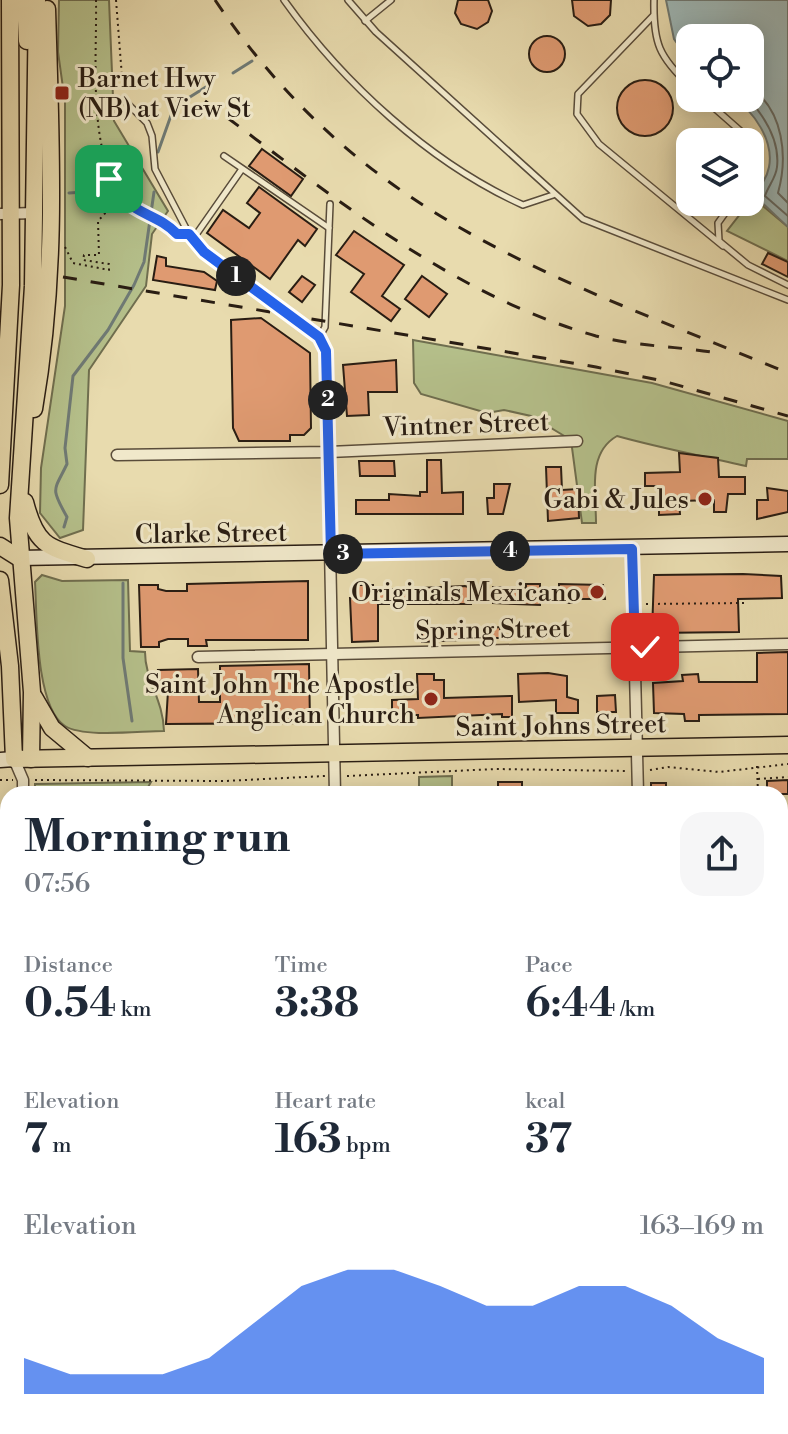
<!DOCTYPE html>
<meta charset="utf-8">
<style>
:root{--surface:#fff;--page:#f6f6f7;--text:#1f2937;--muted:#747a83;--accent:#2563eb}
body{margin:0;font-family:"Libre Bodoni",serif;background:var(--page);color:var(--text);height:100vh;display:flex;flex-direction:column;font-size:30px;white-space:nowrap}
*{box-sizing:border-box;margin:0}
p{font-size:26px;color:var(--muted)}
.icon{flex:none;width:44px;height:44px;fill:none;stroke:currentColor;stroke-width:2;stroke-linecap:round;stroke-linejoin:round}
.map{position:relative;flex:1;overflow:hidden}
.sheet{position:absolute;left:0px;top:786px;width:788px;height:648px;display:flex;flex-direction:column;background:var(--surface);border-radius:24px 24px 0 0;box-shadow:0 4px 20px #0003}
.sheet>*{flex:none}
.controls{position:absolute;left:676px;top:24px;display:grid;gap:16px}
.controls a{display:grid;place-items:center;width:88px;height:88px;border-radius:16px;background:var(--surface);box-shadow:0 4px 20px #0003;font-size:40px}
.pin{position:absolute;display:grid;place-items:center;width:68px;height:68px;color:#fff;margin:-34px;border-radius:16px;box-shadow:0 4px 12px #0006}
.km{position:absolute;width:40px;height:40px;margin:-20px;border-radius:50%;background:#222;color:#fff;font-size:22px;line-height:40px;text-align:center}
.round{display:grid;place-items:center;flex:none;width:84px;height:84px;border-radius:24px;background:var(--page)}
.head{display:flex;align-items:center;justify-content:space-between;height:136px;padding:0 24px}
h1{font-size:44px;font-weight:700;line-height:60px}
.metrics{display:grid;grid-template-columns:repeat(3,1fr);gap:12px;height:136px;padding:8px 24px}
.metrics div{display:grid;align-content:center}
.metrics b{font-size:40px;font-weight:700}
.metrics small{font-size:22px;font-weight:400}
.metrics p{font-size:22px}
.chart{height:224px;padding:16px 24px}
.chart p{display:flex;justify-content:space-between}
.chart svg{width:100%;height:144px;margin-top:8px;fill:var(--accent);opacity:.7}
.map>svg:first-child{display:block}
.green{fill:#b5c08b;stroke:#6f6e4f;stroke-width:2}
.water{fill:#9eb8b7;stroke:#6f7a75;stroke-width:2}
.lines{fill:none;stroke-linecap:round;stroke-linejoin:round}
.shore{stroke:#646a65;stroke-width:2}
.stream{stroke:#6f7a75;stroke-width:3}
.building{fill:#df9a71;stroke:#291d13;stroke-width:2}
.lane-casing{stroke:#594c3a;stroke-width:8}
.street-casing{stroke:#594c3a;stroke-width:13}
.secondary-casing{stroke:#291d13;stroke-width:17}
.primary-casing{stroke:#291d13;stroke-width:19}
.path{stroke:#291d13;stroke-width:2;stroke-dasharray:2 4;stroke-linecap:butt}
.lane{stroke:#f0e8ca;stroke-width:5}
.street{stroke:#f0e8ca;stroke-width:10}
.secondary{stroke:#f0e8ca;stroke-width:14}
.primary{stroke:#e8dbae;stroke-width:16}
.rail{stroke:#291d13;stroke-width:3;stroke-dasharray:14 14;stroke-linecap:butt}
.route-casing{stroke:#fff;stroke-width:16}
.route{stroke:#2563eb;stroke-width:10}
.poi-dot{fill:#8f2418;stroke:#f0e8ca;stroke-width:3}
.labels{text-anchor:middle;stroke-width:6;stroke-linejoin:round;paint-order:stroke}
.poi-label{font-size:26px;fill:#291d13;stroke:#f0e8ca;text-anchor:end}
.street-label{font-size:26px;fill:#291d13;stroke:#f0e8ca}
</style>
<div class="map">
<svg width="788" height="1434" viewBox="0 0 788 1434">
<rect width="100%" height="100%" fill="#e8dbae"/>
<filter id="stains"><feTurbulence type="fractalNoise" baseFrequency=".0025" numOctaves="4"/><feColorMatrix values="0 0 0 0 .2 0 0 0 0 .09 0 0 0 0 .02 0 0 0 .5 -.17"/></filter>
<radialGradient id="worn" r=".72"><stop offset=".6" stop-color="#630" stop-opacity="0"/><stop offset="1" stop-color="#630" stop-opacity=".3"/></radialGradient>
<g class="green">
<polygon points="59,0 109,0 114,121 168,211 152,234 146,286 89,370 83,530 60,538 40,513 41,468 65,306 65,102 58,52"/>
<polygon points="757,201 788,227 788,261 727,231 748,204"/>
<path d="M413 340 652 383 788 421V459H747L746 466C703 456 660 448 617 436 587 453 596 492 596 523H582L571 440 531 416 504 410 487 413 421 394 414 383Z"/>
<path d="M42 575 62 581 128 580 130 651 145 652C145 680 163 699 164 731 140 731 84 738 65 726 35 707 37 615 35 582Z"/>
<polygon points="452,776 452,794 419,794 419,777"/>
<polygon points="151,782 144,794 35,794 35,784"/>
<polygon points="0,916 8,917 8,984 0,985"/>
<polygon points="780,1219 788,1219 788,1434 0,1434 0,1353 8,1344 8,1426 780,1426"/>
</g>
<path class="water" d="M666 0H788V227L754 195C760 187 767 178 769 167 774 141 754 111 733 98H750V38H690V61L674 39Z"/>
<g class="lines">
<g class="shore">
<path d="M750 87C784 111 788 157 778 193L788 203"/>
<path d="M748 98C764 116 780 141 777 167 776 178 768 186 765 196L788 216"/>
</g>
<g class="stream">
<polyline points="233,73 252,61"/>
<polyline points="158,152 174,107 209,85"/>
<polyline points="69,193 99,191 135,174"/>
<path d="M64 527 67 517C50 487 54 491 67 464L65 448 73 376 108 330 134 285 144 262 154 192"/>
<polyline points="123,583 123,658 132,721"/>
<polyline points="123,794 126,791"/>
<polyline points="780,1304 788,1316"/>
<polyline points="5,1379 8,1386"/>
<polyline points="19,1426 20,1434"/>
<polyline points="443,1434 444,1426"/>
</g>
</g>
<g class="building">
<polygon points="458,0 488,0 492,11 488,22 477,29 461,24 455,13"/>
<polygon points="572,0 611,0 610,15 601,24 588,26 574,16"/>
<circle cx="547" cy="54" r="18"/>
<circle cx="645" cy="108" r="28"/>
<polygon points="690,135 690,186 687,186 681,163"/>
<polygon points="262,149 303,179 291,196 249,166"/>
<polygon points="259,187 317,229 305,246 298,240 270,279 207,233 223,210 249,228 260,213 247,203"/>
<polygon points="354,231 404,265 382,296 400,309 391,321 351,292 364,274 336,255"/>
<polygon points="768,253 788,262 788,277 762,264"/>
<polygon points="157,256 166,258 166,266 204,272 217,281 215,290 153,280"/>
<polygon points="302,276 315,285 302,302 289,292"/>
<polygon points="422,276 447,294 429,317 405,299"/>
<polygon points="261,318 310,353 311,428 304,435 290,435 290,441 239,441 233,428 231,320"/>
<polygon points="396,360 397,392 368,392 369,415 347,416 343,365"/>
<polygon points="679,453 718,458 719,477 745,477 745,494 728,494 726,512 714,512 714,500 679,501 680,514 659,515 659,486 645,486 645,473 680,472"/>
<polygon points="427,460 441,460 442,493 463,492 463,514 356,514 356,500 389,500 389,494 420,496 420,492 427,492"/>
<polygon points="359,461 394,461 395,476 360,476"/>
<polygon points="546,467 561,467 562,490 578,489 579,518 548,521"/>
<polygon points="494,484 510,484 503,514 488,514 487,498 494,498"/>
<polygon points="767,488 788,491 788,512 757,519 757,500 768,500"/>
<polygon points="743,574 781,576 782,598 738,599 739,632 652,633 654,575"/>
<polygon points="308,581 308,640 206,640 207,646 188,646 188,639 168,639 159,642 159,647 141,647 139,585 158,585 158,589 166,591 187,591 187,584"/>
<polygon points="526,584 540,584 540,605 493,603 493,587 526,588"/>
<polygon points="559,584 603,585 605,599 572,599 572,603 559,603"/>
<polygon points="355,585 373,585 373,590 465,586 471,588 471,604 378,604 378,641 352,642 350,598 356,598"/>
<polygon points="500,627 500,638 483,638 482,629"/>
<polygon points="449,630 459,630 460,640 422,642 422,632"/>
<polygon points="788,652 788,714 699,715 699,721 685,721 684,714 654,713 653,683 683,681 682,675 698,674 699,682 757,682 757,653"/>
<polygon points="309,664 310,723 166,724 168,691 161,691 158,670 198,669 199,702 220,702 220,666"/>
<polygon points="548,673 567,676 567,697 578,700 578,713 556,713 556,700 519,702 518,674"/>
<polygon points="417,674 434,674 434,680 444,680 444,698 512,696 512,717 502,717 502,714 418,718 418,715 392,715 392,700 418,699"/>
<polygon points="615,695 616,712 597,712 597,696"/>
<polygon points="788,780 788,794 767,794 767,781"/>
<polygon points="498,782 522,782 522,794 498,791"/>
<rect x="651" y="783" width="15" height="11"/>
</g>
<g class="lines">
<defs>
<g id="lane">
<path d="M284 0C343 83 430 163 523 205L553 195"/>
<polyline points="348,0 376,32 583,219 788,300"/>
<path d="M654 0C653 43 659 57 690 86"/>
<polyline points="653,16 578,94 577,114 599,144 723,246"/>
<polyline points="365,21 391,0"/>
<polyline points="703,98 753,142 759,160 750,179"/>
<polyline points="123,99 147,123 152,136 155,169 189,234"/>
<polyline points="224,156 329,228"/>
<polyline points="733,202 718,223 719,241 748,265 788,285"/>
<polyline points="193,239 242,169"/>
<polyline points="320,336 325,327 330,204"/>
<polyline points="0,1177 8,1175"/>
<polyline points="0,1214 8,1214"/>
<polyline points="0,1245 8,1229"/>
<polyline points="0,1310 8,1305"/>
<polyline points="0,1343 8,1332"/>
</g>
<g id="street">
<polyline points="0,214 35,213"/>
<polyline points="189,234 204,252 319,337 326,351 335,794"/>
<polyline points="117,455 329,452 577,441"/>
<polyline points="632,549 638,794"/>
<polyline points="198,657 788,644"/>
<polyline points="14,759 23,780 23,794"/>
<polyline points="780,853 788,853"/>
<polyline points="780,946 788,946"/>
<polyline points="780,1038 788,1038"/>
<polyline points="780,1127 788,1127"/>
</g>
<g id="secondary">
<polyline points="19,558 788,544"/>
<polyline points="0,760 14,759"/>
</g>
<g id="primary">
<polyline points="25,0 27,41"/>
<path d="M34 409C58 269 51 149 47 9"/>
<polyline points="0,485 11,285 10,0"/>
<path d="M25 502C36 545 46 547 87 559"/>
<polyline points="0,546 19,558"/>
<polyline points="0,580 10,666 14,759 788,745"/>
<polyline points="34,697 52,728 88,758"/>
<polyline points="31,759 32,692 18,518 33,286 37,0"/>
</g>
</defs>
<use href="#lane" class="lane-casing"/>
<use href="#street" class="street-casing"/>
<use href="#secondary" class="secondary-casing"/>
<use href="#primary" class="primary-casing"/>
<g class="path">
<path d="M96 0C97 62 88 140 119 195 128 210 148 211 161 219 169 223 173 231 180 234"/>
<polyline points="116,0 123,90"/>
<polyline points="65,247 73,263 109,270 109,264 83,260 84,255 99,255 98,221 120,197"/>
<polyline points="646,604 744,603"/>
<polyline points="757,766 758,794"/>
<polyline points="650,770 668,767 719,772 788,764"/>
<polyline points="347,776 496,769 628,771"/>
<polyline points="758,779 788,777"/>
<polyline points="0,780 13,780"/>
<polyline points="35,780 225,781 325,776"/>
<polyline points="0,1122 0,1147"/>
<polyline points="0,1271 8,1276"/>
<polyline points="780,1298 788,1310"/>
<polyline points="780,1407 788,1417"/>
<polyline points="52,1426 57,1434"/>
<polyline points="107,1426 108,1434"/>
<polyline points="196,1434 204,1426"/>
<polyline points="260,1434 262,1426"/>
<polyline points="339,1434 340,1426"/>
</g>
<use href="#lane" class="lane"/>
<use href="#street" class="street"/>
<use href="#secondary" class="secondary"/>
<use href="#primary" class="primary"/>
<g class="rail">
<path d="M215 0C365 222 554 276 788 373"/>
<path d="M205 101C328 192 446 293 596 336 637 347 681 346 723 354"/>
<polyline points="63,277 596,367 663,381 788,416"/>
</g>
</g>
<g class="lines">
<defs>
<path id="route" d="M109 179C115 185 118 194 124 200 141 215 161 217 177 234H189L204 252 319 337 326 351 331 554 632 549 635 648 645 647"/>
</defs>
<use href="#route" class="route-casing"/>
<use href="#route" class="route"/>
</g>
<g class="poi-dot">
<rect x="54" y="85" width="16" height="16" rx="4"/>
<circle cx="705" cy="499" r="8"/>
<circle cx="597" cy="592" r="8"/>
<circle cx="431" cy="699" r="8"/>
</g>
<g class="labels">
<g class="poi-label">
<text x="78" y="87" text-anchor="start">Barnet Hwy<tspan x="78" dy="30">(NB) at View St</tspan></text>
<text x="689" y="508">Gabi &amp; Jules</text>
<text x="581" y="601">Originals Mexicano</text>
<text x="415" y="693">Saint John The Apostle<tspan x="415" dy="30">Anglican Church</tspan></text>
</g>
<g class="street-label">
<text transform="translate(466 424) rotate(-2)" y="9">Vintner Street</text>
<text transform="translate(211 533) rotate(-1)" y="9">Clarke Street</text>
<text transform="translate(493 629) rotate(-1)" y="9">Spring Street</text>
<text transform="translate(561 725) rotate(-1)" y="9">Saint Johns Street</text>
</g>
</g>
<rect width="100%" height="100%" filter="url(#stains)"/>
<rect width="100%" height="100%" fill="url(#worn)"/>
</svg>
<div class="controls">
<a><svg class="icon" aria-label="locate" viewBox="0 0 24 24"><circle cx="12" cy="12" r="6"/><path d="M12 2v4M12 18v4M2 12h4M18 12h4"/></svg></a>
<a><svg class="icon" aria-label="layers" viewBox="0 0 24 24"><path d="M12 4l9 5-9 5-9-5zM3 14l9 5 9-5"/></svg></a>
</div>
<div class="pin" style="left:109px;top:179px;background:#1e9e55"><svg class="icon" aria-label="arrive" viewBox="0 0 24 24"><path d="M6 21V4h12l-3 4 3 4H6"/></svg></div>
<div class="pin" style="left:645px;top:647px;background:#d93025"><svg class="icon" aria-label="check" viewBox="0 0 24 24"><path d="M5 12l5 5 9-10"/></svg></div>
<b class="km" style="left:236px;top:276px">1</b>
<b class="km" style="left:328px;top:400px">2</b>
<b class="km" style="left:343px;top:554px">3</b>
<b class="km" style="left:510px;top:551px">4</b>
<section class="sheet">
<div class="head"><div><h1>Morning run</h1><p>07:56</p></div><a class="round"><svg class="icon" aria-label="share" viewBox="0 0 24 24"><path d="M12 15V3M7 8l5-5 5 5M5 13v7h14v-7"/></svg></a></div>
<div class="metrics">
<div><p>Distance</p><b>0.54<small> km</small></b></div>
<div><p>Time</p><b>3:38</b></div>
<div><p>Pace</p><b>6:44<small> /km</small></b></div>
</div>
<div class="metrics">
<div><p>Elevation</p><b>7<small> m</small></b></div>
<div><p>Heart rate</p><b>163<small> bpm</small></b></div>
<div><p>kcal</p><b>37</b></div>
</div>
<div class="chart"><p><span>Elevation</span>163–169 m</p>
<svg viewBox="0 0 160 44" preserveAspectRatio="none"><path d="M0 44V33L10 38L20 38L30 38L40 33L50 22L60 11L70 6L80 6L90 11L100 17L110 17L120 11L130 11L140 17L150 27L160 33V44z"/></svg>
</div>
</section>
</div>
